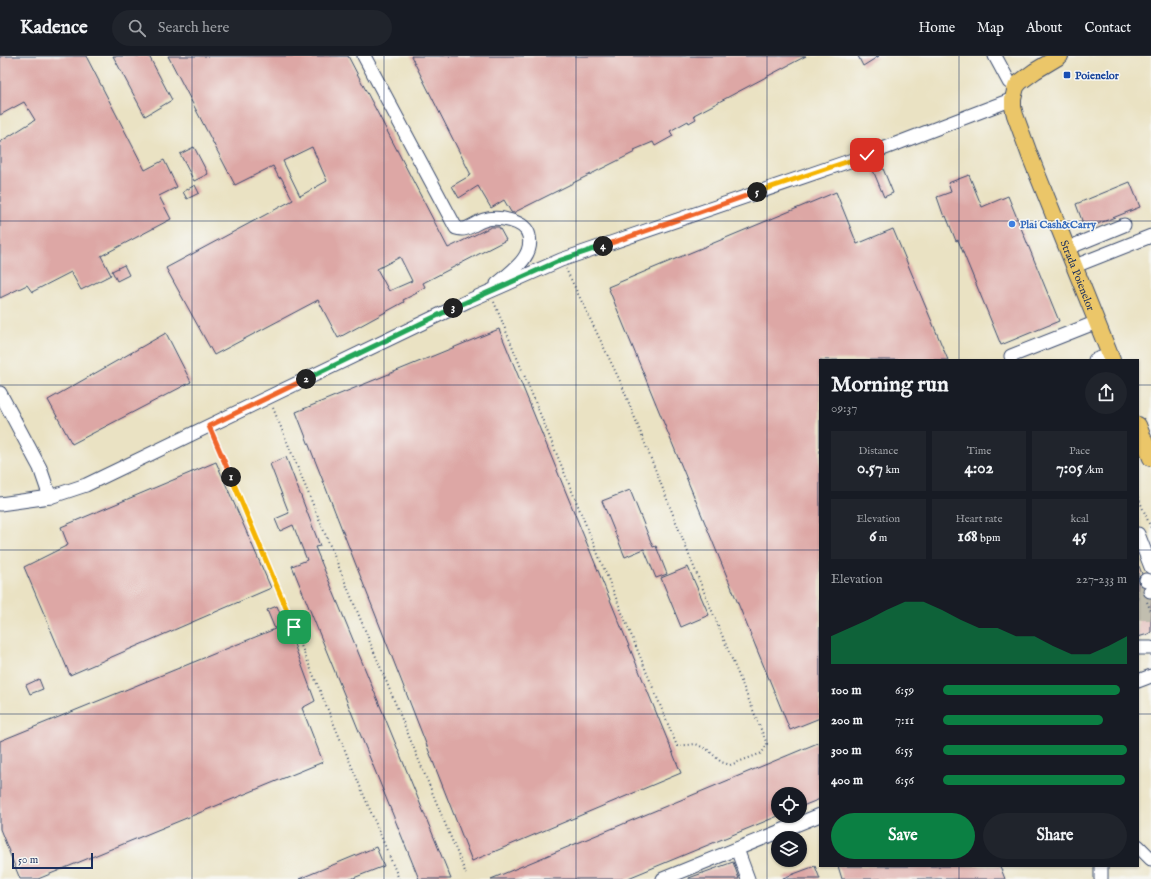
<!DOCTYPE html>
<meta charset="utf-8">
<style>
:root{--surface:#171b24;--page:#20242c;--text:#f1f3f6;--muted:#9ea1a6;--line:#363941;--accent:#0b8043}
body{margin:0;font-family:"IM FELL English",serif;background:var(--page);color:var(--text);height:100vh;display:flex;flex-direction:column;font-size:15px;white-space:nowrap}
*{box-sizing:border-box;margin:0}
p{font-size:13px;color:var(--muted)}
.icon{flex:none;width:22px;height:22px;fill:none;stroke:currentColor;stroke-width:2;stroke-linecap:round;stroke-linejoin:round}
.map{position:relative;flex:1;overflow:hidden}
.panel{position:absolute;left:819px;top:303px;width:320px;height:508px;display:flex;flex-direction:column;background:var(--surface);border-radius:0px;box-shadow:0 1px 3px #0004}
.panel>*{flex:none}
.tools{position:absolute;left:771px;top:731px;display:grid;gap:8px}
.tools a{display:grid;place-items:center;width:36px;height:36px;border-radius:50%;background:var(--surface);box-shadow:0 1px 3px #0004;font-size:20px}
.scale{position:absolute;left:12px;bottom:10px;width:81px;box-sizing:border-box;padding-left:4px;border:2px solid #1b2f5e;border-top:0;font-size:11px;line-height:14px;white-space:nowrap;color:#1b2f5e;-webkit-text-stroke:3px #f6f6f2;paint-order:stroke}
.pin{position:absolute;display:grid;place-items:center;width:34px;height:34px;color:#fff;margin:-17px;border-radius:8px;box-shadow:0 2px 6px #0006}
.km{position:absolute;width:20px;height:20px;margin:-10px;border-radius:50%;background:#222;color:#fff;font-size:11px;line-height:20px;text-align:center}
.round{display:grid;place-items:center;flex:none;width:42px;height:42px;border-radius:21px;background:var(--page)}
.head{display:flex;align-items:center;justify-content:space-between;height:68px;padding:0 12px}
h1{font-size:22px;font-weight:700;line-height:30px}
.metrics{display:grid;grid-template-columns:repeat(3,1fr);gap:6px;height:68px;padding:4px 12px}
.metrics div{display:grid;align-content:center;border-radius:0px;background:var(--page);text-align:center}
.metrics b{font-size:17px;font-weight:700}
.metrics small{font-size:11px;font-weight:400}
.metrics p{font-size:11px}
.chart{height:112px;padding:8px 12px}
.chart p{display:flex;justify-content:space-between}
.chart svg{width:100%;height:72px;margin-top:4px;fill:var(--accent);opacity:.7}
.cta{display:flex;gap:8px;margin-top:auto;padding:8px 12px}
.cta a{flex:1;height:46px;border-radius:24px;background:var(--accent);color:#fff;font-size:16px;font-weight:700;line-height:46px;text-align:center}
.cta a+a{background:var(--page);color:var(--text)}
ul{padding:0 12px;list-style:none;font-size:13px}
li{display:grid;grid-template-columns:64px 48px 1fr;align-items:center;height:30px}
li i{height:10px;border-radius:5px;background:var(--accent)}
header{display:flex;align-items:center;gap:24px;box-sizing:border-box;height:56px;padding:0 20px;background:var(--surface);border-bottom:1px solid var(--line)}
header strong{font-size:19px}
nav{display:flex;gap:22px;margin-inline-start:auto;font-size:14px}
.search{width:280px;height:36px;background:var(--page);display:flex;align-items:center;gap:10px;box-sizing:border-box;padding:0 14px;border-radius:22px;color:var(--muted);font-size:15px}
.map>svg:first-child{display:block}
.building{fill:#dda7a5;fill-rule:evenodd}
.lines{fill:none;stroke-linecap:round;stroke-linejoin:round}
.minor-tunnel{stroke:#c1beaf;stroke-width:13;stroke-dasharray:13 6;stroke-linecap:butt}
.minor-casing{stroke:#3a4a6d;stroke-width:15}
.major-casing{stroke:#3a4a6d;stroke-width:18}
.path{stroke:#3a4a6d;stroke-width:2;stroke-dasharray:1 3;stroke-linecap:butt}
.minor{stroke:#fff;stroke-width:13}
.major{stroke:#ebc669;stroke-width:16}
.split-1-casing{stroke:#fff;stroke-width:8}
.split-2-casing{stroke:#fff;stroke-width:8}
.split-3-casing{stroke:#fff;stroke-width:8}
.split-4-casing{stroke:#fff;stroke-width:8}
.split-5-casing{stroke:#fff;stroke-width:8}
.split-6-casing{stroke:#fff;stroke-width:8}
.split-1{stroke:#f5b400;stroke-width:5}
.split-2{stroke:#f0652b;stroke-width:5}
.split-3{stroke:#22a559;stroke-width:5}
.split-4{stroke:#22a559;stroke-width:5}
.split-5{stroke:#f0652b;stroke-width:5}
.split-6{stroke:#f5b400;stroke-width:5}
.grid{fill:none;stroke:#1b2f5e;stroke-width:1;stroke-opacity:0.55}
.transit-dot{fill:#1a4fb4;stroke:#f6f6f2;stroke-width:1.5}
.shop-dot{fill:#3f7fe0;stroke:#f6f6f2;stroke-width:1.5}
.labels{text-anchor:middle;stroke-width:3;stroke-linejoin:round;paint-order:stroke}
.transit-label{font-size:11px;font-weight:bold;fill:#164399;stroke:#f6f6f2;text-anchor:start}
.shop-label{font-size:11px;font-weight:bold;fill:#366cbe;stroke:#f6f6f2;text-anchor:start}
.street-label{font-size:11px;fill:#1b2f5e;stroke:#f6f6f2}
</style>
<header>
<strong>Kadence</strong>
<div class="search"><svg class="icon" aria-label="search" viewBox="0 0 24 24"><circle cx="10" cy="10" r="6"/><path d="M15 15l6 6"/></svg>Search here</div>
<nav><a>Home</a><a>Map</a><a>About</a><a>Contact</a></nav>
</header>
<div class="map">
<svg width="1151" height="823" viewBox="0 0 1151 823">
<rect width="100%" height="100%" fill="#f6f6f2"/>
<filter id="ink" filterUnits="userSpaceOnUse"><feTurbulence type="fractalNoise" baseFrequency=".025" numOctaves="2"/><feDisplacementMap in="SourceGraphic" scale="8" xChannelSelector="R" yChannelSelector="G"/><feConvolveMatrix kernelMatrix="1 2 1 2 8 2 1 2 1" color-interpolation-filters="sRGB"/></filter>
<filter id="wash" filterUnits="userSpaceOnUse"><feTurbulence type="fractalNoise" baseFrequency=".012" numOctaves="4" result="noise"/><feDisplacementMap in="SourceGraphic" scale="16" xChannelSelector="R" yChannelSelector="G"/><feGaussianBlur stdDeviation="0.9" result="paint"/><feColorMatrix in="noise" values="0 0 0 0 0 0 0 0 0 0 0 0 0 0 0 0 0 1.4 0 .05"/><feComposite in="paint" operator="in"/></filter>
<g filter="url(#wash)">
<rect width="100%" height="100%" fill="#eae2c3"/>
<g id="blocks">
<g class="building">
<polygon points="0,0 86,0 145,114 164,104 177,131 159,140 171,163 101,200 111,219 81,234 71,216 32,236 27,229 0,242 0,86 35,64 24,46 0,59"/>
<polygon points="113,0 149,0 172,44 145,60"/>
<path d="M168 0H348L448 192 491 171H499L506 184 423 227 425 231 416 236 417 237 403 244 404 246 338 282 318 244 214 299 166 212 293 144 281 121 279 122 273 110 235 129ZM312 91 327 125 300 140 283 105ZM400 201 412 225 389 235 377 213Z"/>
<polygon points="411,0 806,0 694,59 696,63 689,67 688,65 670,75 673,80 655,90 653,86 634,94 635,96 513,157 511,156 504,144 491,152 478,130 459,142 452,130 471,119"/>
<polygon points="858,0 879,0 863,10"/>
<polygon points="194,91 208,118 194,125 180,98"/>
<polygon points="879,103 893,137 884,141 870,107"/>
<polygon points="969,119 982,151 1008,140 1059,265 1001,289 958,184 956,185 946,160 944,161 937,141 951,136 948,127"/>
<polygon points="1130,126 1140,151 1085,173 1076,148"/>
<polygon points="195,129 199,137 187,143 183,136"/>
<polygon points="836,136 857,188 893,173 948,304 820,304 820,662 790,674 608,231"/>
<polygon points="124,209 129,219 117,225 112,215"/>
<polygon points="499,273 681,717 472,805 296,356"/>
<polygon points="166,277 191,326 72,388 48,344"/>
<polygon points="286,401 320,490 315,491 451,823 419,823 292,510 307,504 293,469 280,475 275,463 289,457 270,408"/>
<polygon points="216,406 271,532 70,619 24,511 68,489 61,471"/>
<polygon points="630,434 653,491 656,490 667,518 656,522 644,493 625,501 602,445"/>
<polygon points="1139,510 1142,518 1138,522 1138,526 1143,531 1143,539 1146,542 1151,543 1151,576 1148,578 1138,581 1138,511"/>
<polygon points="688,511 709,559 681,571 661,522"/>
<polygon points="277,550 290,581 291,580 315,645 302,652 323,706 38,823 20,823 0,773 0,685 275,573 267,554"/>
<polygon points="39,623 43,633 30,638 26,629"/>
<polygon points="820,686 820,743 800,751 800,738 778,738 778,760 626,823 491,823"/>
<polygon points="376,791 384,810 351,823 299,823"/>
<polygon points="733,806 739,823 689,823 689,822"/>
<polygon points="815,810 820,823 783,823 783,822"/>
<polygon points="838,810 1000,810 1005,823 842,823"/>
</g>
</g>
</g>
<g filter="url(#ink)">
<use href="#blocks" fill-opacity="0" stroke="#3a4a6d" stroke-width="1"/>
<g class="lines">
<g class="minor-tunnel">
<polyline points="1138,510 1139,510"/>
<polyline points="1138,534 1150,535"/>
<polyline points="1138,545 1151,547"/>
<polyline points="1138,557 1151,558"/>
</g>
<defs>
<g id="minor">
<path d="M364 0 456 172C467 176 474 167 484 164 497 160 526 164 529 180 534 201 512 215 497 228"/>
<polyline points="995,0 1009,26 1016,31"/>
<polyline points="1068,192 1124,169"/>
<polyline points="1075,210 1151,180"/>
<polyline points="1011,300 1097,266"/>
<polyline points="1095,304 1110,299"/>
<polyline points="0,337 40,412 50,441"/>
<polyline points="0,448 50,441 86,429 468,245 561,204 867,99 1013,43"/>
<polyline points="1138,478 1151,511"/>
<polyline points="1146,524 1151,525"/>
<polyline points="1150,535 1151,535"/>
<polyline points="1138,592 1151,592"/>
<polyline points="1138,625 1151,620"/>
<polyline points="1138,790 1151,803"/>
<polyline points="737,793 748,823"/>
<polyline points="1101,810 1101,823"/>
<polyline points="663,823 820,759"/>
</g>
<g id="major">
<path id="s1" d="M1060 0 1035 15 1020 26 1016 31 1013 43V51L1015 59 1030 100 1112 304"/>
<polyline points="1138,369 1151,402"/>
</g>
</defs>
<use href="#minor" class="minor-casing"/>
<use href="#major" class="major-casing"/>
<g class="path">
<polyline points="494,246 677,690 696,688 708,694 721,706 730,709 762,697 767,688 691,504 621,327 566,213"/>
<polyline points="273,352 466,818"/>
<polyline points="213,380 399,823"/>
<polyline points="1138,441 1151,472"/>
<polyline points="1147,546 1151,555"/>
</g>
<use href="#minor" class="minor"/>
<use href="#major" class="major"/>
</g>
</g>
<g class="lines" filter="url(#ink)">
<defs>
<polyline id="split-1" points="231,421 294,571"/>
<polyline id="split-2" points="231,421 209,370 306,323"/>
<polyline id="split-3" points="306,323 453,252"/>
<polyline id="split-4" points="453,252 561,204 603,190"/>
<polyline id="split-5" points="603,190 757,136"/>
<polyline id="split-6" points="757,136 867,99"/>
</defs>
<use href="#split-1" class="split-1-casing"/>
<use href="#split-2" class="split-2-casing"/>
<use href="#split-3" class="split-3-casing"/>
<use href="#split-4" class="split-4-casing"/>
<use href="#split-5" class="split-5-casing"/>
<use href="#split-6" class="split-6-casing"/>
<use href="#split-1" class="split-1"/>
<use href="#split-2" class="split-2"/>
<use href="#split-3" class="split-3"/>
<use href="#split-4" class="split-4"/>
<use href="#split-5" class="split-5"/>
<use href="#split-6" class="split-6"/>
</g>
<path class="grid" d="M192 0V823M384 0V823M576 0V823M767 0V823M959 0V304M0 165H1151M0 329H820M1138 329H1151M0 494H820M1138 494H1151M0 658H820M1138 658H1151M959 810V823"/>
<rect class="transit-dot" x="1063" y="15" width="8" height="8" rx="2"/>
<circle class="shop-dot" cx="1012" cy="168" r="4"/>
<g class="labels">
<g class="transit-label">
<text x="1075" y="23">Poienelor</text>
</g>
<g class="shop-label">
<text x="1020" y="172">Plai Cash&amp;Carry</text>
</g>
<g class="street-label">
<text dy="4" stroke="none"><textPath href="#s1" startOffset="255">Strada Poienelor</textPath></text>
</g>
</g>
</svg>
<div class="tools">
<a><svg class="icon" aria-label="locate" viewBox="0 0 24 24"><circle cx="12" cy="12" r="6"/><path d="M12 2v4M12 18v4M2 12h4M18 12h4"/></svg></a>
<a><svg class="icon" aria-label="layers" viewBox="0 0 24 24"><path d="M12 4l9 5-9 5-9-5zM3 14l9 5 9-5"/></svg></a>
</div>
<div class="scale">50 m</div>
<div class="pin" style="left:294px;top:571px;background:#1e9e55"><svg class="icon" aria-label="arrive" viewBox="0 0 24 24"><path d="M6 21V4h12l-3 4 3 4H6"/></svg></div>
<div class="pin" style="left:867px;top:99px;background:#d93025"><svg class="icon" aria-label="check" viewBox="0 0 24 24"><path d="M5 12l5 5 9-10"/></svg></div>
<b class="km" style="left:231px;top:421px">1</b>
<b class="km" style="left:306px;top:323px">2</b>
<b class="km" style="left:453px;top:252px">3</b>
<b class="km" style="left:603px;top:190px">4</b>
<b class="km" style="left:757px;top:136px">5</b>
<section class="panel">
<div class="head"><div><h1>Morning run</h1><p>09:37</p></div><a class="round"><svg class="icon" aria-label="share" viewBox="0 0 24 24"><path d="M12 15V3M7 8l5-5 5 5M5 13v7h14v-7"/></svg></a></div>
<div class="metrics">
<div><p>Distance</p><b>0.57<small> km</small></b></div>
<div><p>Time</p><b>4:02</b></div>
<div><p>Pace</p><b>7:05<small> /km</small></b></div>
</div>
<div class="metrics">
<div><p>Elevation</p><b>6<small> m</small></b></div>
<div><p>Heart rate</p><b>168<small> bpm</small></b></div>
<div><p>kcal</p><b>45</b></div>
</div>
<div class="chart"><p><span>Elevation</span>227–233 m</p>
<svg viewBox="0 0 160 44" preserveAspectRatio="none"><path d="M0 44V27L10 22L20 17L30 11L40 6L50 6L60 11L70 17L80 22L90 22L100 27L110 27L120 33L130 38L140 38L150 33L160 27V44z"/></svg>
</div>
<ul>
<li><b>100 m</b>6:59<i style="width:96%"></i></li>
<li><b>200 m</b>7:11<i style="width:87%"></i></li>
<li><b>300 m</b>6:55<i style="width:100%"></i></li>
<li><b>400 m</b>6:56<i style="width:99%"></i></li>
</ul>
<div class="cta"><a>Save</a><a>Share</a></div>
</section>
</div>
